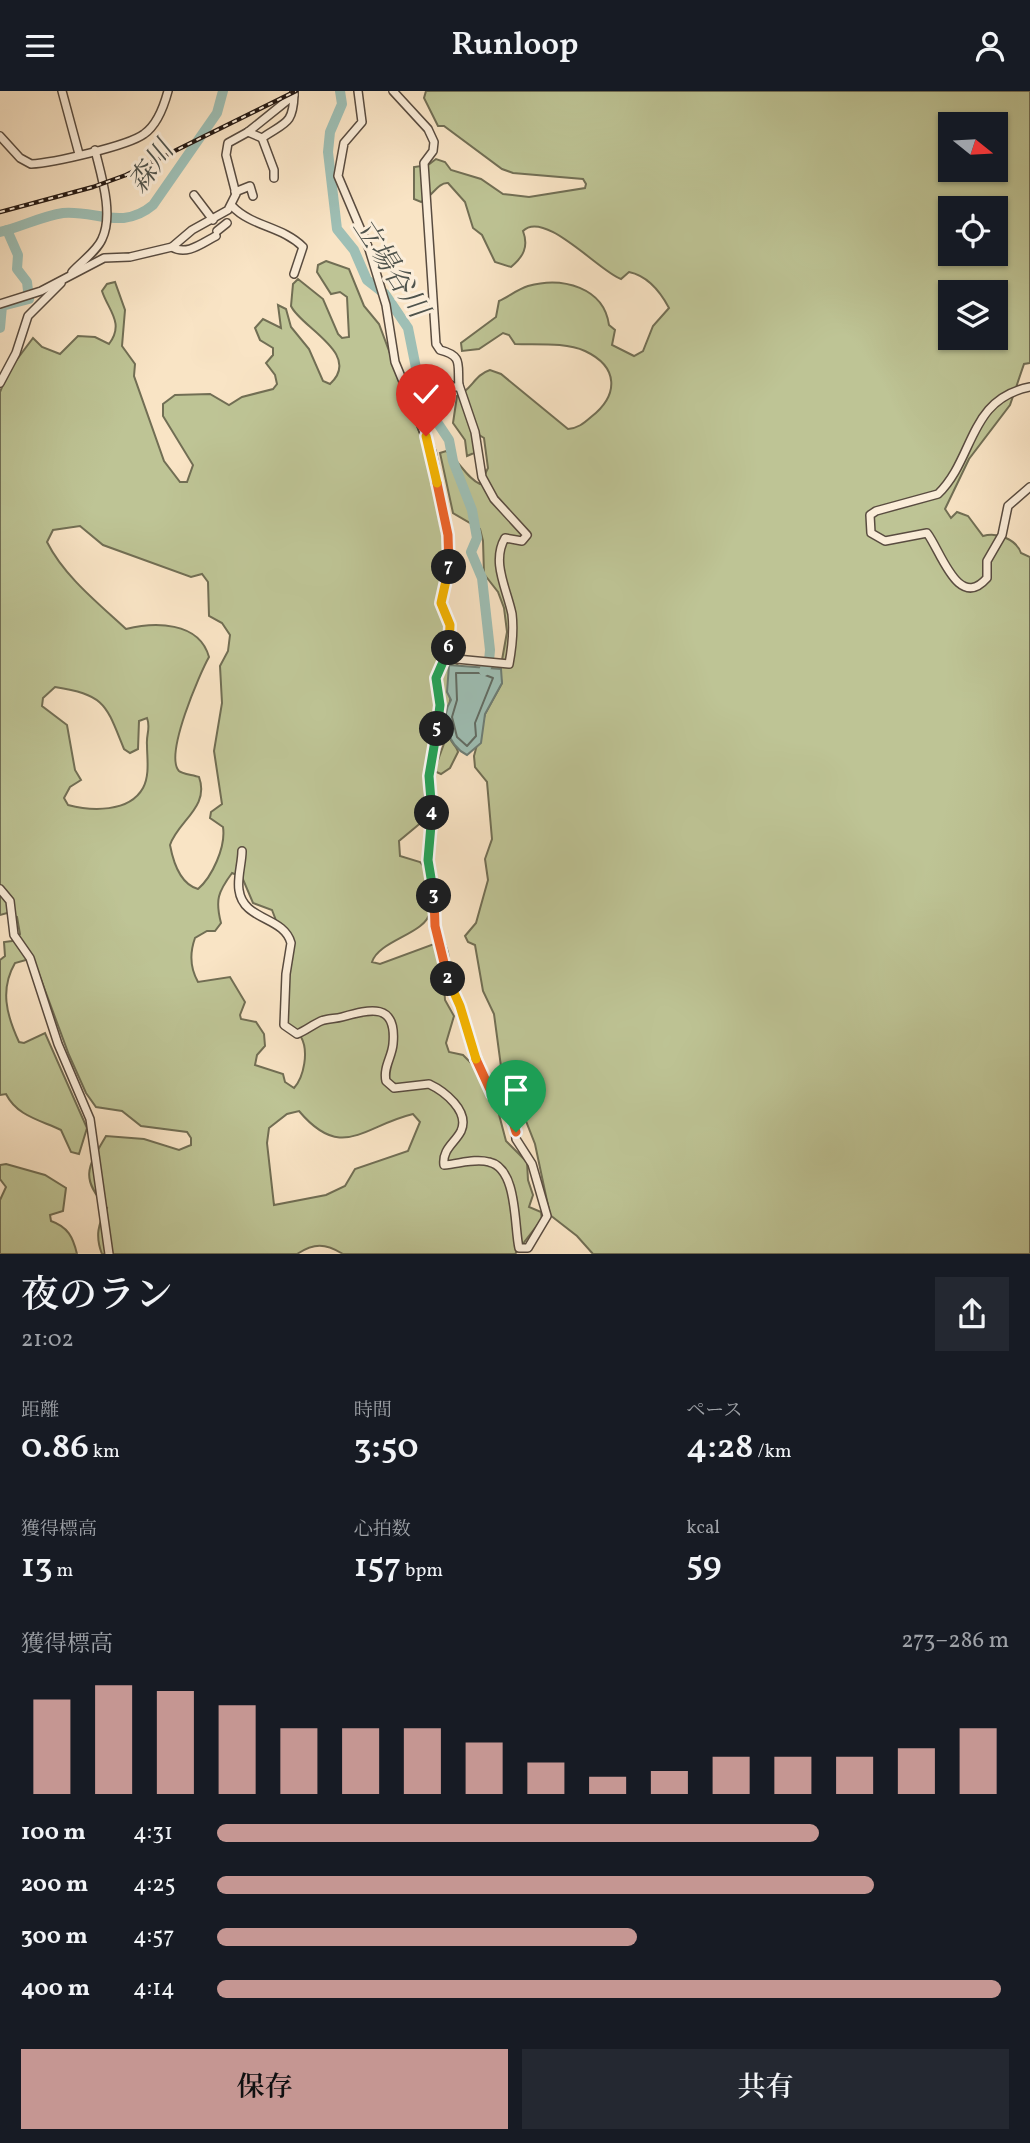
<!DOCTYPE html>
<html lang="ja">
<meta charset="utf-8">
<style>
:root{--surface:#171b24;--page:#242831;--text:#f1f3f6;--muted:#9ea1a6;--accent:#c59692}
body{margin:0;font-family:Vollkorn,"Noto Serif JP",serif;background:var(--page);color:var(--text);height:100vh;display:flex;flex-direction:column;font-size:26px;white-space:nowrap}
*{box-sizing:border-box;margin:0}
p{font-size:23px;color:var(--muted)}
.icon{flex:none;width:38px;height:38px;fill:none;stroke:currentColor;stroke-width:2;stroke-linecap:round;stroke-linejoin:round}
.map{position:relative;height:1163px;overflow:hidden}
.panel{display:flex;flex-direction:column;background:var(--surface);flex:1}
.panel>*{flex:none}
.needle{width:46px;rotate:108deg}
.controls{position:absolute;left:938px;top:21px;display:grid;gap:14px}
.controls a{display:grid;place-items:center;width:70px;height:70px;border-radius:0px;background:var(--surface);box-shadow:0 2px 5px #0004;font-size:35px}
.pin{position:absolute;display:grid;place-items:center;width:60px;height:60px;color:#fff;margin:-72px -30px;border-radius:50% 50% 50% 0;rotate:-45deg;box-shadow:0 0 7px #0007}
.pin .icon{rotate:45deg}
.km{position:absolute;width:35px;height:35px;margin:-18px;border-radius:50%;background:#222;color:#fff;font-size:19px;line-height:35px;text-align:center}
.round{display:grid;place-items:center;flex:none;width:74px;height:74px;border-radius:0px;background:var(--page)}
.summary{display:flex;align-items:center;justify-content:space-between;height:119px;padding:0 21px}
h1{font-size:38px;font-weight:600;line-height:52px}
.stats{display:grid;grid-template-columns:repeat(3,1fr);gap:10px;height:119px;padding:7px 21px}
.stats div{display:grid;align-content:center}
.stats b{font-size:35px;font-weight:600}
.stats small{font-size:19px;font-weight:400}
.stats p{font-size:19px}
.chart{height:196px;padding:14px 21px}
.chart p{display:flex;justify-content:space-between}
.chart svg{width:100%;height:126px;margin-top:7px;stroke:var(--accent);stroke-width:6}
.cta{display:flex;gap:14px;margin-top:auto;padding:14px 21px}
.cta a{flex:1;height:80px;border-radius:0px;background:var(--accent);color:#111;font-size:28px;font-weight:600;line-height:80px;text-align:center}
.cta a+a{background:var(--page);color:var(--text)}
ul{padding:0 21px;list-style:none;font-size:23px}
li{display:grid;grid-template-columns:112px 84px 1fr;align-items:center;height:52px}
li i{height:18px;border-radius:9px;background:var(--accent)}
header{display:flex;justify-content:space-between;align-items:center;height:91px;padding:0 21px;background:var(--surface);font-size:32px;font-weight:600}
.map>svg:first-child{display:block}
.green{fill:#bec495;stroke:#716e54;stroke-width:2;fill-rule:evenodd}
.water{fill:#9ebfb5;stroke:#6d7d75;stroke-width:2}
.lines{fill:none;stroke-linecap:round;stroke-linejoin:round}
.shore{stroke:#616c64;stroke-width:2}
.river{stroke:#9ebfb5;stroke-width:10}
.street-casing{stroke:#594c40;stroke-width:10}
.street{stroke:#fbedd9;stroke-width:7}
.rail-casing{stroke:#241914;stroke-width:4.5}
.rail{stroke:#fbedd9;stroke-width:2;stroke-dasharray:5;stroke-linecap:butt}
.split-1-casing{stroke:#fff;stroke-width:14}
.split-2-casing{stroke:#fff;stroke-width:14}
.split-3-casing{stroke:#fff;stroke-width:14}
.split-4-casing{stroke:#fff;stroke-width:14}
.split-5-casing{stroke:#fff;stroke-width:14}
.split-6-casing{stroke:#fff;stroke-width:14}
.split-7-casing{stroke:#fff;stroke-width:14}
.split-8-casing{stroke:#fff;stroke-width:14}
.split-9-casing{stroke:#fff;stroke-width:14}
.split-1{stroke:#f0652b;stroke-width:9}
.split-2{stroke:#f5b400;stroke-width:9}
.split-3{stroke:#f0652b;stroke-width:9}
.split-4{stroke:#22a559;stroke-width:9}
.split-5{stroke:#22a559;stroke-width:9}
.split-6{stroke:#22a559;stroke-width:9}
.split-7{stroke:#f5b400;stroke-width:9}
.split-8{stroke:#f0652b;stroke-width:9}
.split-9{stroke:#f5b400;stroke-width:9}
.labels{text-anchor:middle;stroke-width:6;stroke-linejoin:round;paint-order:stroke}
.water-label{font-size:28px;font-style:italic;fill:#4f534c;stroke:#fbedd9}
</style>
<header><svg class="icon" aria-label="menu" viewBox="0 0 24 24"><path d="M4 6h16M4 12h16M4 18h16"/></svg>Runloop<svg class="icon" aria-label="person" viewBox="0 0 24 24"><circle cx="12" cy="8" r="4"/><path d="M4 21q1-7 8-7t8 7"/></svg></header>
<div class="map">
<svg width="1030" height="1163" viewBox="0 0 1030 1163">
<rect width="100%" height="100%" fill="#f9e4c5"/>
<filter id="stains"><feTurbulence type="fractalNoise" baseFrequency=".00286" numOctaves="4"/><feColorMatrix values="0 0 0 0 .2 0 0 0 0 .09 0 0 0 0 .02 0 0 0 .5 -.17"/></filter>
<radialGradient id="worn" r=".72"><stop offset=".6" stop-color="#630" stop-opacity="0"/><stop offset="1" stop-color="#630" stop-opacity=".3"/></radialGradient>
<g class="green">
<path d="M426 0H1030V272L1024 273 1010 314 969 368 945 418 951 427 957 421 968 425 983 445C997 441 1016 448 1021 462L1030 466V1163H593L577 1145 550 1124 535 1053 526 1030 529 1006 513 1000 502 983 494 923 483 900 475 854 468 851 465 845 476 832 488 789 485 768 492 748 487 691 475 676 474 665 485 623 502 592 500 584 493 578 477 573 502 569 507 541 504 517 498 501 484 483 483 450 480 438 453 422 440 362 446 360C459 369 466 387 480 393L488 377 484 347 479 344 474 347V362L467 365 465 349 453 332 457 305C472 299 474 284 490 279L501 283 568 338C578 337 583 333 591 326 619 304 619 276 585 260 565 251 536 254 515 253L509 244 503 242 479 258 462 260 461 252 496 226 499 210C508 206 518 198 528 195 563 185 604 197 609 234L615 239 612 254 634 265 643 260 653 235 669 217C660 200 648 185 629 181L621 188C600 181 544 118 523 140 529 156 523 166 511 176L495 171 482 144 473 137 465 111 448 92C438 91 431 107 421 111L414 108V76L428 74 436 68 445 71 451 79 481 88 503 103 529 106 585 97 586 93 583 88 513 82 502 78 444 35H438L424 7ZM950 33H996V79H950ZM950 117H996V163H950ZM950 201H996V247H950Z"/>
<path d="M326 170 349 178 364 215 379 233 427 362 445 460 443 487 437 510 448 539 449 550 444 568 460 571C446 581 454 594 450 610 447 624 445 632 450 647 451 652 457 655 458 661L450 677 441 683 434 680 446 647 439 634 434 637 433 660 425 691 423 730 399 750 400 765 420 771 424 776C425 787 431 811 430 821 426 843 379 849 372 871L380 873 434 853 443 881 445 909 454 925 446 952 449 961 463 964 473 974 497 1016 506 1050 527 1071 528 1089 533 1104 529 1116 541 1121 542 1128 515 1163H343C325 1152 314 1152 297 1163H102C95 1145 98 1133 107 1117 80 1087 87 1077 106 1045L144 1048 179 1059 191 1054V1047L187 1041 141 1035 122 1020 96 1016 86 1002 69 964 33 867 15 872C0 898 6 923 19 951L24 952 45 942 87 1037 79 1063 71 1061 61 1039C40 1029 17 1025 6 1003L0 1004V869L5 865 4 851 12 850 20 843 17 826 7 822 0 824V301L9 279 33 247 42 256 60 263 78 245 95 246 109 253C125 232 108 219 102 200L107 193 115 191 125 219 122 255 135 273 134 285 164 370 180 391H187L193 374 163 325V313L175 304 210 303 229 314 242 306 273 298 277 293 275 284 266 272 273 264V257L260 249 255 237 263 228 281 237 278 214 286 218 291 236 309 258 323 290 330 293C363 263 300 236 291 215L293 193 298 188 323 208 338 243 342 247 349 246 347 206 340 201 331 203 317 181 318 174ZM80 435 103 454 191 486 202 483 208 491 209 525 222 532 230 544 228 560 220 575 222 612 214 660 222 713 211 721 210 727 223 736C226 756 212 786 198 798 180 793 173 770 170 754 178 730 210 716 199 686 194 684 182 683 179 680 164 664 200 582 209 566 199 530 154 531 126 538 98 512 64 485 47 451L53 439ZM55 596C106 604 106 614 124 658L130 662 138 658 139 630 147 627C151 637 146 643 147 654 147 667 150 684 143 697 129 722 91 720 68 714L64 707 70 696 81 689 75 679 67 634 42 615 43 607ZM232 782 242 786 253 812 272 819 277 832 292 846 285 928C289 936 297 938 301 946 309 960 304 986 294 997L285 991 283 983 255 974 257 964 265 955 264 943 256 931 241 928 240 924 245 911 230 886 198 891C190 877 190 861 195 847L207 840H215L221 832C215 809 218 801 232 782ZM299 1020C342 1071 363 1035 413 1023L420 1031 408 1060 355 1078 345 1095 326 1104 274 1114 267 1052 269 1037 287 1023Z"/>
<path d="M6 1073 45 1084 66 1097 63 1120 50 1124 51 1130C68 1136 73 1146 77 1163H0V1109L6 1096 0 1088V1074Z"/>
</g>
<path class="water" d="M449 574 501 578 502 592 485 623 481 652 467 664C447 654 440 626 451 609L447 601Z"/>
<g class="lines">
<polygon class="shore" points="456,582 480,582 493,587 475,632 476,645 467,655 457,646 452,626 457,609"/>
<g class="river">
<polyline points="340,0 342,13 330,41 328,61 337,138 354,159 367,189 385,203 408,237 418,287 431,322 449,349 453,370 472,419 477,447 471,461 482,487 490,559 489,570 484,580"/>
<path d="M0 141C21 136 42 125 63 122 96 119 122 140 153 114L217 22 223 0"/>
<polyline points="0,237 2,215 29,208 27,191 17,178 18,164 7,139"/>
</g>
<defs>
<g id="street">
<polyline points="62,0 79,63"/>
<path d="M393 0 428 38 434 51 433 60 424 72 436 253 440 259C464 265 457 274 459 296H453L436 283 450 306"/>
<path d="M248 41 262 47C285 31 293 34 294 4"/>
<path d="M0 45 20 67 31 73C52 72 128 55 144 43 157 34 164 15 168 0"/>
<polyline points="262,47 274,79 274,87"/>
<polyline points="235,101 250,95 253,105"/>
<polyline points="194,104 213,129"/>
<path d="M232 115C252 136 282 135 303 156L294 183"/>
<polyline points="217,140 227,132"/>
<path d="M172 156C187 165 202 152 216 145"/>
<path d="M72 181C81 171 97 160 102 148 114 123 101 84 95 59"/>
<polyline points="0,213 41,200 104,167 130,166 172,156 192,139 228,119 236,103 226,64 228,52 248,41 294,4 294,0"/>
<polyline points="0,292 16,262 28,225 61,192"/>
<path d="M1030 296C968 308 975 367 938 403L876 420 870 424 871 442 885 450 927 442C941 460 958 520 987 487V470L1002 444 1008 415 1030 396"/>
<path d="M446 567 509 573C512 557 514 540 512 523 507 498 491 471 505 447L522 450 527 444 494 408 482 386 475 341 459 294"/>
<path d="M242 760C242 772 237 787 239 799 243 830 284 825 291 852L286 883 284 934 297 943C305 940 312 934 321 930 328 927 335 928 342 926 370 918 397 911 393 953 392 966 383 976 386 990L394 997 429 993C444 1000 470 1020 461 1040 455 1052 442 1058 444 1074 459 1073 475 1067 489 1071 518 1077 514 1136 519 1157H528L547 1125 532 1073 516 1048 515 1035 492 1003 470 953 460 915 448 889 444 862 435 835 434 800 428 769 432 738 429 685 435 661 440 614 436 587 451 549 450 534 441 512 449 480 448 445 432 361 395 271 386 214 369 158 338 85 344 52 362 31 358 0"/>
<polyline points="0,798 10,810 14,844 30,867 58,953 90,1028 109,1163"/>
</g>
</defs>
<use href="#street" class="street-casing"/>
<use href="#street" class="street"/>
<defs>
<polyline id="rail" points="0,121 93,96 126,84 296,0"/>
</defs>
<use href="#rail" class="rail-casing"/>
<use href="#rail" class="rail"/>
</g>
<g class="lines">
<defs>
<polyline id="split-1" points="476,968 492,1003 512,1028 516,1041"/>
<polyline id="split-2" points="448,888 460,915 476,968"/>
<polyline id="split-3" points="434,805 435,835 448,888"/>
<polyline id="split-4" points="432,722 428,769 434,805"/>
<polyline id="split-5" points="432,722 429,685 437,638"/>
<polyline id="split-6" points="437,638 440,614 436,587 449,557"/>
<polyline id="split-7" points="449,557 450,534 441,512 449,476"/>
<polyline id="split-8" points="437,392 448,444 449,476"/>
<polyline id="split-9" points="426,345 437,392"/>
</defs>
<use href="#split-1" class="split-1-casing"/>
<use href="#split-2" class="split-2-casing"/>
<use href="#split-3" class="split-3-casing"/>
<use href="#split-4" class="split-4-casing"/>
<use href="#split-5" class="split-5-casing"/>
<use href="#split-6" class="split-6-casing"/>
<use href="#split-7" class="split-7-casing"/>
<use href="#split-8" class="split-8-casing"/>
<use href="#split-9" class="split-9-casing"/>
<use href="#split-1" class="split-1"/>
<use href="#split-2" class="split-2"/>
<use href="#split-3" class="split-3"/>
<use href="#split-4" class="split-4"/>
<use href="#split-5" class="split-5"/>
<use href="#split-6" class="split-6"/>
<use href="#split-7" class="split-7"/>
<use href="#split-8" class="split-8"/>
<use href="#split-9" class="split-9"/>
</g>
<g class="labels">
<g class="water-label">
<text transform="translate(150 75) rotate(-54)" y="10">森川</text>
<text transform="translate(392 176) rotate(57)" y="10">立場谷川</text>
</g>
</g>
<rect width="100%" height="100%" filter="url(#stains)"/>
<rect width="100%" height="100%" fill="url(#worn)"/>
</svg>
<div class="controls">
<a><svg class="needle" viewBox="-14 -14 28 28"><path d="M0-13l5 13h-10z" fill="#e53935"/><path d="M0 13l5-13h-10z" fill="#9ea1a6"/></svg></a>
<a><svg class="icon" aria-label="locate" viewBox="0 0 24 24"><circle cx="12" cy="12" r="6"/><path d="M12 2v4M12 18v4M2 12h4M18 12h4"/></svg></a>
<a><svg class="icon" aria-label="layers" viewBox="0 0 24 24"><path d="M12 4l9 5-9 5-9-5zM3 14l9 5 9-5"/></svg></a>
</div>
<div class="pin" style="left:516px;top:1041px;background:#1e9e55"><svg class="icon" aria-label="arrive" viewBox="0 0 24 24"><path d="M6 21V4h12l-3 4 3 4H6"/></svg></div>
<div class="pin" style="left:426px;top:345px;background:#d93025"><svg class="icon" aria-label="check" viewBox="0 0 24 24"><path d="M5 12l5 5 9-10"/></svg></div>
<b class="km" style="left:448px;top:888px">2</b>
<b class="km" style="left:434px;top:805px">3</b>
<b class="km" style="left:432px;top:722px">4</b>
<b class="km" style="left:437px;top:638px">5</b>
<b class="km" style="left:449px;top:557px">6</b>
<b class="km" style="left:449px;top:476px">7</b>
</div>
<section class="panel">
<div class="summary"><div><h1>夜のラン</h1><p>21:02</p></div><a class="round"><svg class="icon" aria-label="share" viewBox="0 0 24 24"><path d="M12 15V3M7 8l5-5 5 5M5 13v7h14v-7"/></svg></a></div>
<div class="stats">
<div><p>距離</p><b>0.86<small> km</small></b></div>
<div><p>時間</p><b>3:50</b></div>
<div><p>ペース</p><b>4:28<small> /km</small></b></div>
</div>
<div class="stats">
<div><p>獲得標高</p><b>13<small> m</small></b></div>
<div><p>心拍数</p><b>157<small> bpm</small></b></div>
<div><p>kcal</p><b>59</b></div>
</div>
<div class="chart"><p><span>獲得標高</span>273–286 m</p>
<svg viewBox="0 0 160 44" preserveAspectRatio="none"><path d="M5 44V11M15 44V6M25 44V8M35 44V13M45 44V21M55 44V21M65 44V21M75 44V26M85 44V33M95 44V38M105 44V36M115 44V31M125 44V31M135 44V31M145 44V28M155 44V21"/></svg>
</div>
<ul>
<li><b>100 m</b>4:31<i style="width:76%"></i></li>
<li><b>200 m</b>4:25<i style="width:83%"></i></li>
<li><b>300 m</b>4:57<i style="width:53%"></i></li>
<li><b>400 m</b>4:14<i style="width:99%"></i></li>
</ul>
<div class="cta"><a>保存</a><a>共有</a></div>
</section>
